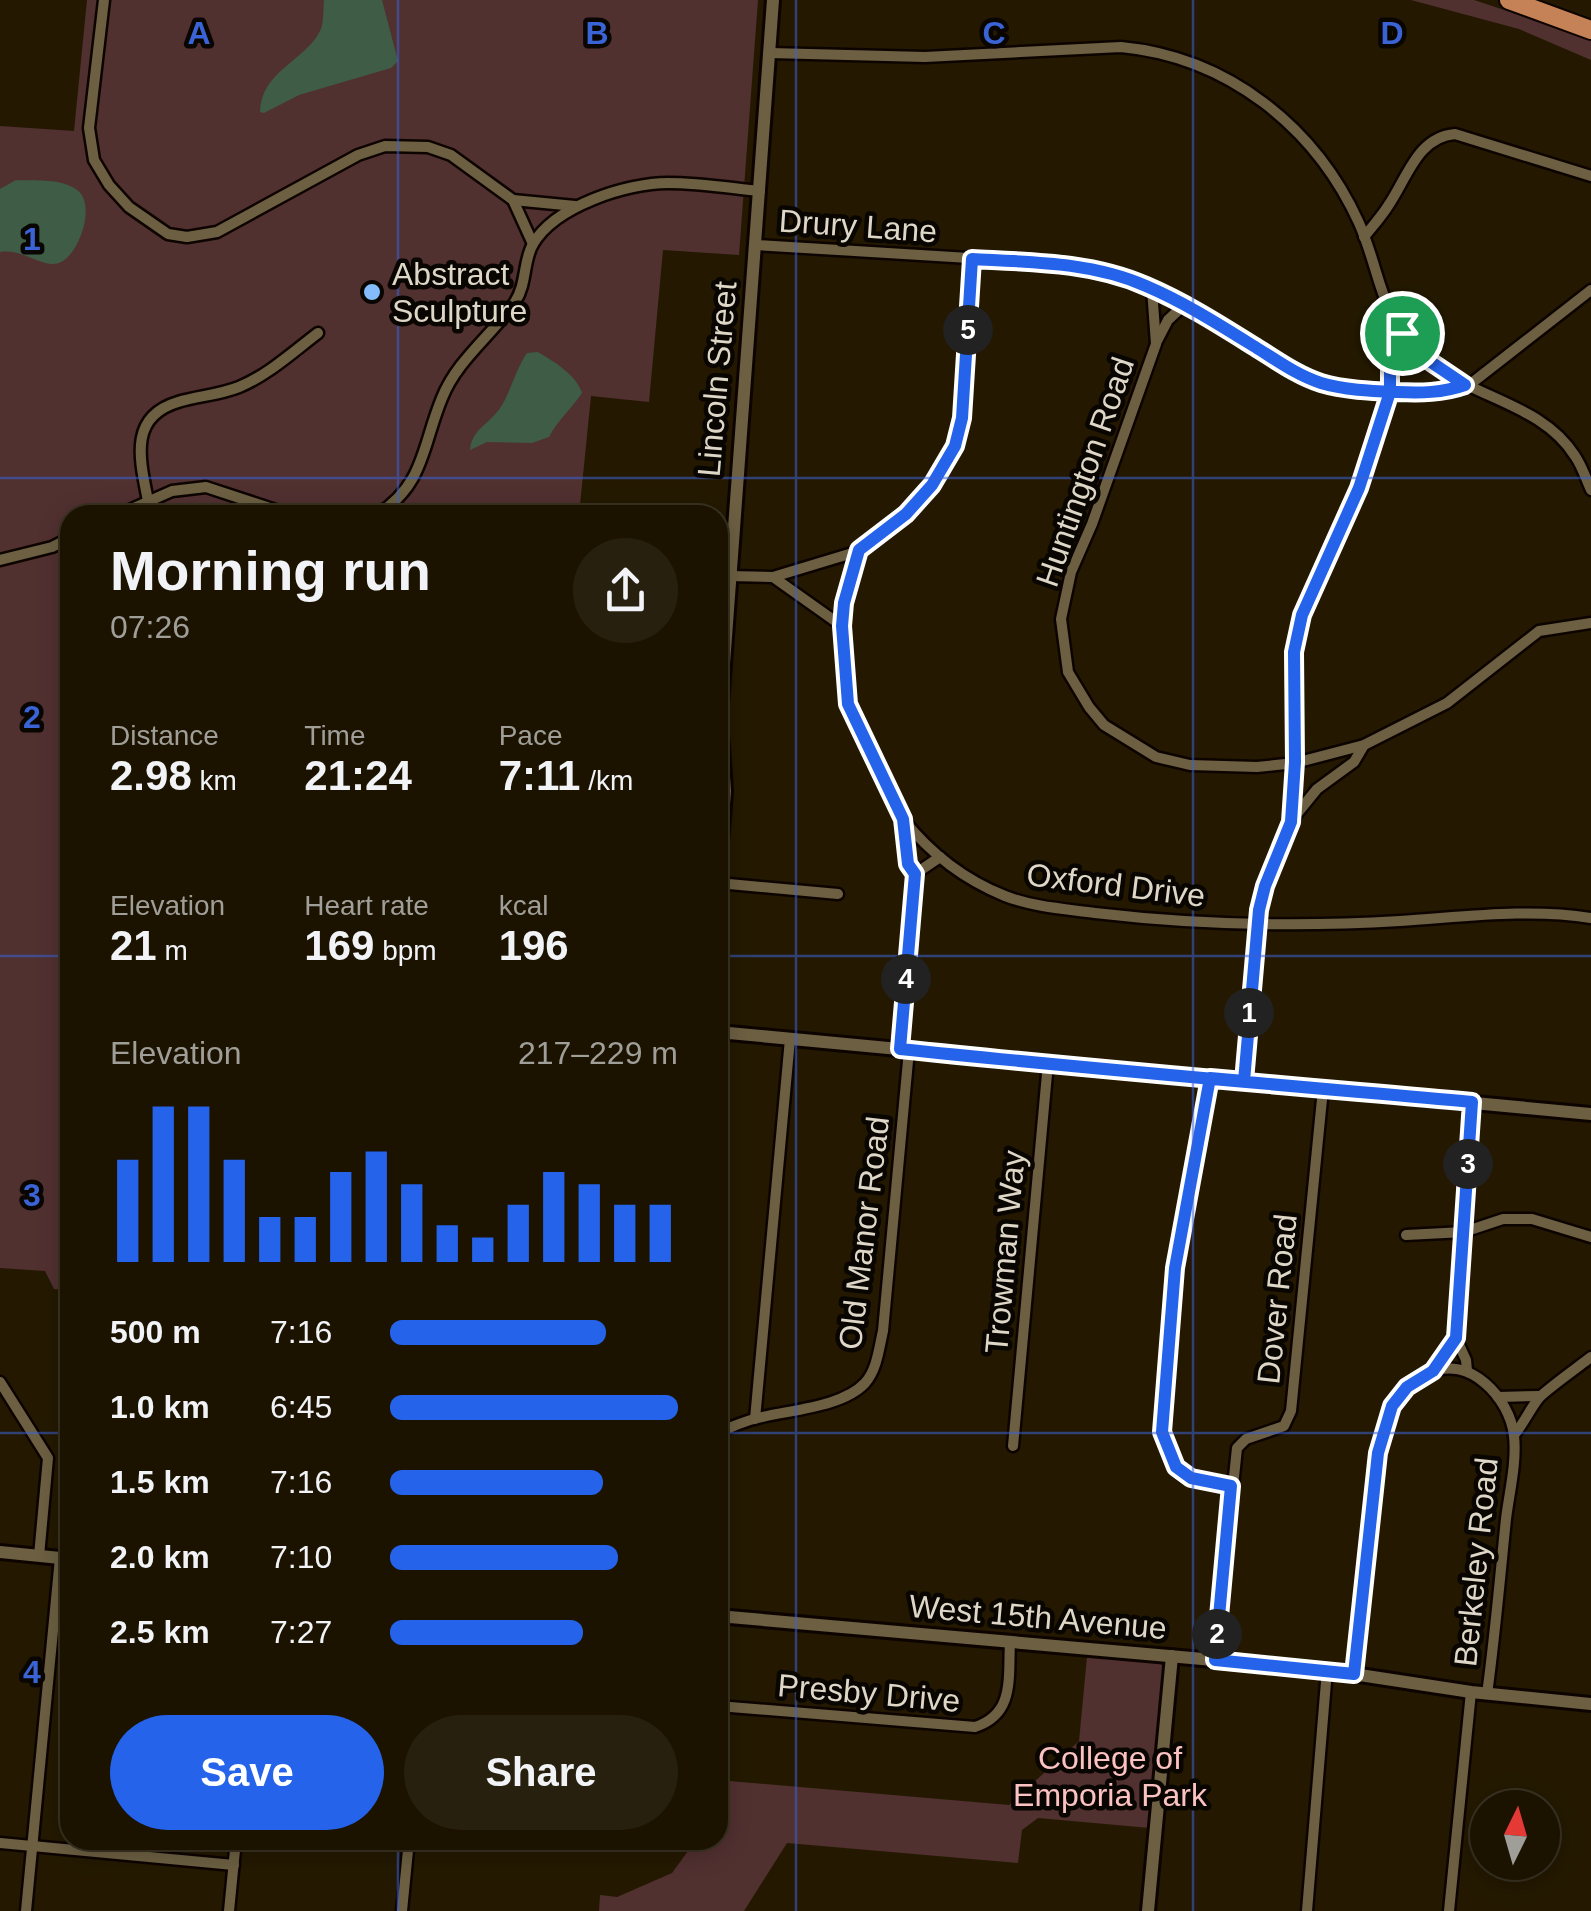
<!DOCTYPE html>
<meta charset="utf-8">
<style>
:root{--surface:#1b1300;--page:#28200f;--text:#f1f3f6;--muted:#a09e99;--line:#393222;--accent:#2563eb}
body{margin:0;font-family:Helvetica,sans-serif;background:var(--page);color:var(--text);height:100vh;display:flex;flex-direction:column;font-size:38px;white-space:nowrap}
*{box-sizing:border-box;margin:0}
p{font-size:32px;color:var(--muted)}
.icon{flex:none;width:55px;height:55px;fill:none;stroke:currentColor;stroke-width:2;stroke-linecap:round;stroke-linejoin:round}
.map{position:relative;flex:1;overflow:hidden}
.drawer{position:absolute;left:60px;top:505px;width:668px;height:1345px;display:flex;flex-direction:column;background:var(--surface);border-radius:30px;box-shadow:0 5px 25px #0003,0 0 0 2px var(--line)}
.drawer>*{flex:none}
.needle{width:65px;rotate:5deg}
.tools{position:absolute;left:1470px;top:1790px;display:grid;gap:20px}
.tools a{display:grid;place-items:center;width:90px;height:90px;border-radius:50%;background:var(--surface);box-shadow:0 5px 25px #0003,0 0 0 2px var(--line);font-size:50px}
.pin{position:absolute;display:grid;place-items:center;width:85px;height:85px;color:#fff;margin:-42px;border:5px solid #fff;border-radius:50%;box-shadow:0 2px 10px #0007}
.km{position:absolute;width:50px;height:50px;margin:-25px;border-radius:50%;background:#222;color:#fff;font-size:28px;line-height:50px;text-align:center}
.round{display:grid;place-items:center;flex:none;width:105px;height:105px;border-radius:52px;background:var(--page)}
.headline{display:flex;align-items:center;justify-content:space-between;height:170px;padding:0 50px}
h1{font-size:55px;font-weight:800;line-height:75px}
.stats{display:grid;grid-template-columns:repeat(3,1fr);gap:15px;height:170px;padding:10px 50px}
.stats div{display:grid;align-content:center}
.stats b{font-size:42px;font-weight:800}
.stats small{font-size:28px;font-weight:400}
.stats p{font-size:28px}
.chart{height:280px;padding:20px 50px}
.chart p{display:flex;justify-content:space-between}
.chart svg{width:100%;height:180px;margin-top:10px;stroke:var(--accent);stroke-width:6}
.cta{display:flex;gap:20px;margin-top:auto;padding:20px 50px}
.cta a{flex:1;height:115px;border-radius:60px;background:var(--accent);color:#fff;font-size:40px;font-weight:800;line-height:115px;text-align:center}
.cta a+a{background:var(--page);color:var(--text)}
ul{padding:0 50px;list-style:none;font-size:32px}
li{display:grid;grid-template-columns:160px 120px 1fr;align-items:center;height:75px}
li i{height:25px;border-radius:12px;background:var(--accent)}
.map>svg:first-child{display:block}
.green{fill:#513030}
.water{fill:#3e5c46}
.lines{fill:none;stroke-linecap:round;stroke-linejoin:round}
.minor-casing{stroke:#0d0400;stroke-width:15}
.tertiary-casing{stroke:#0d0400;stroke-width:18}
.motorway-casing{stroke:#0d0400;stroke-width:22}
.minor{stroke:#6c5f42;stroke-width:10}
.tertiary{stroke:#6c5f42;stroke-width:12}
.motorway{stroke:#c58256;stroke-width:18}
.route-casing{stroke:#fff;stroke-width:20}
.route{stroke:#2563eb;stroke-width:12}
.grid{fill:none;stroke:#3a63d5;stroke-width:2.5;stroke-opacity:0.55}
.poi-dot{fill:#84bcfb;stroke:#090500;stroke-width:4}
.labels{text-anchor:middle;stroke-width:9;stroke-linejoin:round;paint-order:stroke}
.street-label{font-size:32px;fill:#ded7c7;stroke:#090500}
.poi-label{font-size:32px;fill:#ded7c7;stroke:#090500;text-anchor:start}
.park-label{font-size:32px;fill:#fbc2c1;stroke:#090500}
.grid-label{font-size:32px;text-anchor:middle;font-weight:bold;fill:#3a63d5;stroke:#090500;stroke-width:9;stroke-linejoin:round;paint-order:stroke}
</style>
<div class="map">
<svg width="1591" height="1911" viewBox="0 0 1591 1911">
<rect width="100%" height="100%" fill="#241900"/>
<g class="green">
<polygon points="87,0 758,0 739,255 663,250 649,402 591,396 579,515 70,515 70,1290 54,1289 45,1271 0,1268 0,126 74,131"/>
<polygon points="1411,0 1474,0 1591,39 1591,60 1519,29"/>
<polygon points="1087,1657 1160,1663 1165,1668 1150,1828 1038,1818 1022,1830 1018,1863 787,1843 744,1911 599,1911 600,1895 617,1897 672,1873 696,1840 718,1840 718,1780 1009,1805 1079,1741"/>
</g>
<g class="water">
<path d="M324 0H382L398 61 391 68 299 95 264 113 260 112C261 71 305 61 320 31 324 24 323 9 324 0Z"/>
<path d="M16 180C34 181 62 178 77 190 97 204 79 256 59 263 43 269 23 248 0 252V189Z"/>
<path d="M538 352C554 362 576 374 582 393 572 408 558 420 549 437L532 443 487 442 470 450C472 430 486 426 497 412 509 398 515 370 527 353Z"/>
</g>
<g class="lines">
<defs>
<g id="minor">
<polyline points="104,0 89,128 94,160 109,185 129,207 168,234 187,237 217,232 358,155 385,146 428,147 451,155 513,200 575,206"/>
<path d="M770 53 925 57 1121 47C1227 57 1315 126 1359 223 1381 273 1378 310 1419 352 1463 398 1540 400 1575 456 1582 466 1586 479 1591 490"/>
<polyline points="513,200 533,244"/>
<path d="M1364 237C1372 227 1381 217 1388 206 1407 179 1417 137 1455 134L1591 176"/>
<polyline points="756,245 1051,263 1104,272 1148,286 1185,304 1299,374 1322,384 1374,391 1428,393 1473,382 1591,290"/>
<polyline points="1152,289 1156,344 1092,524 1071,572 1061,619 1068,672 1089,707 1104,725 1156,757 1190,765 1257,767 1295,763 1364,745 1447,703 1539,631 1591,623"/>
<polyline points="1156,343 1168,320 1185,304"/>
<path d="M148 501C140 460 128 417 178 402 198 396 219 395 239 387 268 375 293 352 318 333"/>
<polyline points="118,515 172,491 206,487 291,515"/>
<path d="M377 515C425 484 422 446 442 398 457 360 492 335 515 302 527 284 523 261 533 244 555 206 627 183 668 183 699 183 730 188 760 191"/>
<polyline points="0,560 52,547 70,538"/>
<polyline points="729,576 773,577"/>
<polyline points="842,626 773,577 859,551"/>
<path d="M903 819C930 853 965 880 1005 896 1033 907 1066 909 1095 913 1197 925 1299 927 1400 921 1464 917 1528 908 1591 918"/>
<polyline points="1291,821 1317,789 1354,762 1364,745"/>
<polyline points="915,874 940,857"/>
<polyline points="718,883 838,894"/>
<polyline points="900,1049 915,874 908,864 903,819 849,704 842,626 844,603 859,551 906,514 932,485 955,446 962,419 972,259"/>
<polyline points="1210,1078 1189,1203 1175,1268 1162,1432 1177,1467 1191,1478 1231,1487"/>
<polyline points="1244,1081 1259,910 1265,886 1291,822 1295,763 1294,652 1302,615 1359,487 1390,392 1393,348 1402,333"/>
<polyline points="1406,1235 1464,1232 1503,1219 1532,1219 1591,1237"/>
<polyline points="1433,1371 1456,1338"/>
<polyline points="1467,1371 1466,1360 1456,1338 1472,1102"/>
<polyline points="0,1382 48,1458 39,1556"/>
<polyline points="1498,1397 1539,1396"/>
<polyline points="755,1419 790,1039"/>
<path d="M718 1432C730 1428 742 1422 754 1419 786 1410 842 1408 865 1383 877 1370 879 1348 883 1331L909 1050"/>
<path d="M1514 1435C1524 1423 1529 1411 1538 1399 1543 1392 1581 1365 1591 1357"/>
<polyline points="1013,1446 1048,1063"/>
<polyline points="1215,1660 1237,1448 1246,1439 1284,1426 1291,1411 1323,1089"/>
<path d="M1354 1674 1378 1453C1386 1418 1395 1390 1429 1373 1469 1354 1510 1398 1514 1436 1517 1462 1509 1494 1506 1519 1500 1577 1495 1636 1487 1694"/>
<path d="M718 1706 975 1727C1015 1714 1008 1678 1010 1642"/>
<polyline points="0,1843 234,1865"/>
<polyline points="26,1911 60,1558"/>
<polyline points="229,1911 236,1840"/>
<polyline points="402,1911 409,1840"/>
<polyline points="1307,1911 1327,1670"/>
<polyline points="1449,1911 1471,1692"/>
</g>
<g id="tertiary">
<polyline points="718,882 725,791 720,718 773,0"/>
<polyline points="718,1032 1591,1114"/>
<polyline points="0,1552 70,1559"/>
<polyline points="718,1616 1327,1670 1471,1692 1591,1704"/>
<polyline points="1148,1911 1172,1656"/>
</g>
<polyline id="motorway" points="1509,0 1591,30"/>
</defs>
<use href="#minor" class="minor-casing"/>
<use href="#tertiary" class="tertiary-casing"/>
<use href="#motorway" class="motorway-casing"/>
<use href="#minor" class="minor"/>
<use href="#tertiary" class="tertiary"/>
<use href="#motorway" class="motorway"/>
</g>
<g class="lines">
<defs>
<path id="route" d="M1402 333 1390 357V392L1359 488 1302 615 1294 652 1295 762 1291 822 1265 886 1259 910 1244 1081 1210 1078 1175 1268 1162 1432 1176 1467 1191 1478 1231 1486 1215 1660 1354 1674 1378 1453 1392 1406 1407 1387 1433 1371 1456 1338 1472 1102C1281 1085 1090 1069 900 1049L915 874 908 864 903 819 848 704 842 626 844 603 859 550 906 514 932 485 955 446 962 418 972 259C1030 262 1092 262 1146 286 1186 303 1223 327 1260 350 1279 362 1299 376 1321 383 1344 390 1372 391 1397 392 1421 393 1442 393 1465 385L1422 356 1402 333"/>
</defs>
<use href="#route" class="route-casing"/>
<use href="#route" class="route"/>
</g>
<path class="grid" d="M398 0V515M796 0V1911M1193 0V1911M0 478H1591M0 956H70M718 956H1591M0 1433H70M718 1433H1591M398 1840V1911"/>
<circle class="poi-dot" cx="372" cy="292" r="10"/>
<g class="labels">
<g class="street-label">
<text transform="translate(858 226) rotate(4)" y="11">Drury Lane</text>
<text transform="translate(717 379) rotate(-85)" y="11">Lincoln Street</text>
<text transform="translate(1085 472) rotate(-71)" y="11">Huntington Road</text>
<text transform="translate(1116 885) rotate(7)" y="11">Oxford Drive</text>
<text transform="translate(864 1233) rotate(-83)" y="11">Old Manor Road</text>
<text transform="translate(1005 1252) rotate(-85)" y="11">Trowman Way</text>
<text transform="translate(1277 1299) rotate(-84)" y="11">Dover Road</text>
<text transform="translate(1476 1562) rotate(-84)" y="11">Berkeley Road</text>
<text transform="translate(1038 1617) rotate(5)" y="11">West 15th Avenue</text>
<text transform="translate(869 1693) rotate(5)" y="11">Presby Drive</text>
</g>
<g class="poi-label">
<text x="392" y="285">Abstract<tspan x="392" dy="37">Sculpture</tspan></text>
</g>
<g class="park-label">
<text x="1110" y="1769">College of<tspan x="1110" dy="37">Emporia Park</tspan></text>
</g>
</g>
<g class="grid-label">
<text x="199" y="44">A</text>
<text x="597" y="44">B</text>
<text x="994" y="44">C</text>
<text x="1392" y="44">D</text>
<text x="32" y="250">1</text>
<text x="32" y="728">2</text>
<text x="32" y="1206">3</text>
<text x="32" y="1683">4</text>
</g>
</svg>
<div class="tools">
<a><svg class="needle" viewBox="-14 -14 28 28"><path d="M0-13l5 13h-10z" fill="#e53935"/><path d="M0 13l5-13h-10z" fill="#a09e99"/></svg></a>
</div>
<div class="pin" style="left:1402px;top:333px;background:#1e9e55"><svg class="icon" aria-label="arrive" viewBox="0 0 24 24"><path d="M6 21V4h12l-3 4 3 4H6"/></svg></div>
<b class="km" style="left:1249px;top:1013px">1</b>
<b class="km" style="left:1217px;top:1634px">2</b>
<b class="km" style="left:1468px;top:1164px">3</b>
<b class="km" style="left:906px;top:979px">4</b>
<b class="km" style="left:968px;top:330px">5</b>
<section class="drawer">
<div class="headline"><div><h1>Morning run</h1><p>07:26</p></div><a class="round"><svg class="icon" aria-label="share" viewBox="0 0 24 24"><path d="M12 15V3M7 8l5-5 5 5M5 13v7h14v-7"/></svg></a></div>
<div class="stats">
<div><p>Distance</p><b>2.98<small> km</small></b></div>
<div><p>Time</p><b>21:24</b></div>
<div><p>Pace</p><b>7:11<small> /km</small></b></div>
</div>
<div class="stats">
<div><p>Elevation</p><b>21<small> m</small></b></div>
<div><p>Heart rate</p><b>169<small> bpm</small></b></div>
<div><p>kcal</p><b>196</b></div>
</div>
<div class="chart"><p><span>Elevation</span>217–229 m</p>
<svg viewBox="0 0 160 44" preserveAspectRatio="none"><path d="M5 44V19M15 44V6M25 44V6M35 44V19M45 44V33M55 44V33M65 44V22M75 44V17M85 44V25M95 44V35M105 44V38M115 44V30M125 44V22M135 44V25M145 44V30M155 44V30"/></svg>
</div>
<ul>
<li><b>500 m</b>7:16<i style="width:75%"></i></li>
<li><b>1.0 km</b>6:45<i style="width:100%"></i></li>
<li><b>1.5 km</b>7:16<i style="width:74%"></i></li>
<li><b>2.0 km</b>7:10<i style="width:79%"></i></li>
<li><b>2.5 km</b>7:27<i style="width:67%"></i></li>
</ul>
<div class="cta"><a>Save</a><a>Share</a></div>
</section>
</div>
